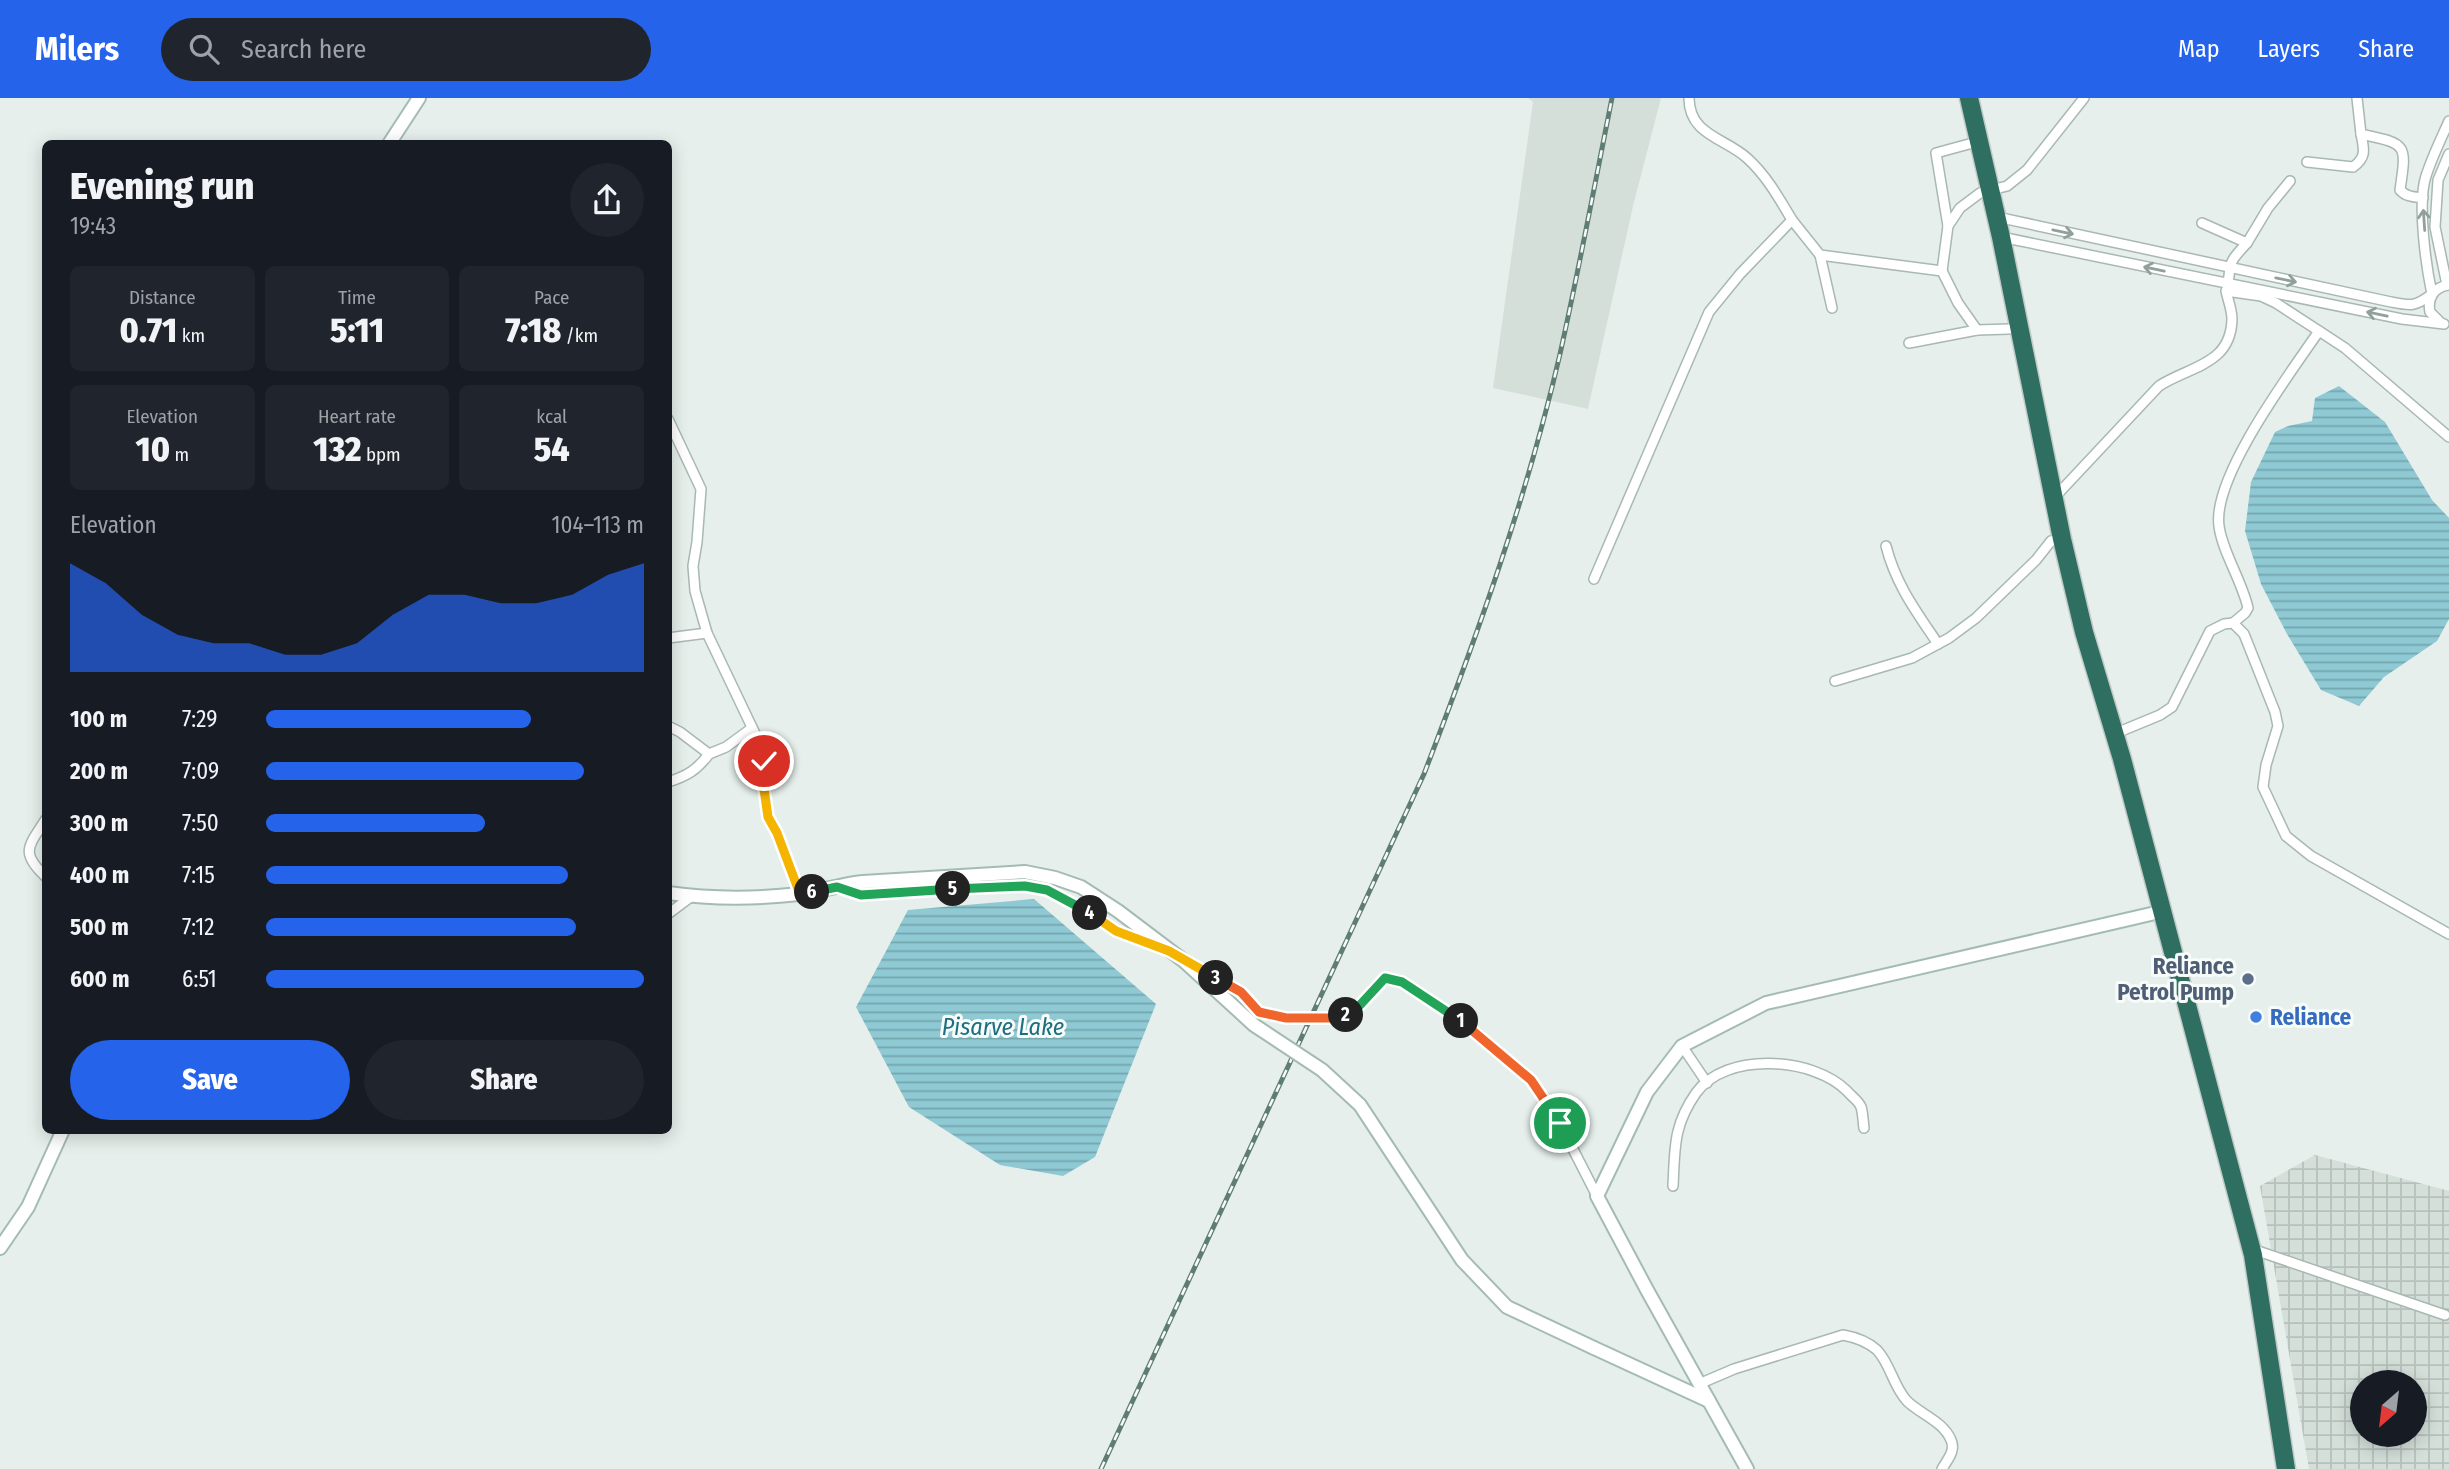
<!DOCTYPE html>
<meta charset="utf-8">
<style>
:root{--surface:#171b24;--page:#20242c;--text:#f1f3f6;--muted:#9ea1a6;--accent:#2563eb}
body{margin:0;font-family:"Fira Sans Condensed",sans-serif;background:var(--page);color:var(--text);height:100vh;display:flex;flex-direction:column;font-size:26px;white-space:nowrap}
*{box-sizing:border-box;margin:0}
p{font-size:23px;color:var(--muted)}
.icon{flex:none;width:38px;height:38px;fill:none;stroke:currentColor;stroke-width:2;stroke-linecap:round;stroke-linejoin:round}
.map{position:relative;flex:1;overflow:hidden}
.sheet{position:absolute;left:42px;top:42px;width:630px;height:994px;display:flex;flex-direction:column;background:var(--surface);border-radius:10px;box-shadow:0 4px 18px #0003}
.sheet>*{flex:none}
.needle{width:46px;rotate:208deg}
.controls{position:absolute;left:2350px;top:1272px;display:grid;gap:14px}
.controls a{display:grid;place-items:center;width:77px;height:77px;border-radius:50%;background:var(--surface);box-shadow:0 4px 18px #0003;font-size:35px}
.pin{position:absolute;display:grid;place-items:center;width:60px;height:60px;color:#fff;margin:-30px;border:4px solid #fff;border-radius:50%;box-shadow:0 2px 7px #0007}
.km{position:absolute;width:35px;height:35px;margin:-18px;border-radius:50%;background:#222;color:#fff;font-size:19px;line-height:35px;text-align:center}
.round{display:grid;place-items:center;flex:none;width:74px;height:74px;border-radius:37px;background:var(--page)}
.headline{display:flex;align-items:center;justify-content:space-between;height:119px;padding:0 28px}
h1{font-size:38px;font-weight:800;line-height:52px}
.figures{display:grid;grid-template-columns:repeat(3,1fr);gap:10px;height:119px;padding:7px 28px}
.figures div{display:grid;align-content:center;border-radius:10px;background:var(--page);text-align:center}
.figures b{font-size:35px;font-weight:800}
.figures small{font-size:19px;font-weight:400}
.figures p{font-size:19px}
.chart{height:196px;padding:14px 28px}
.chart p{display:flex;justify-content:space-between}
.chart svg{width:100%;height:126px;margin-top:7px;fill:var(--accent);opacity:.7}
.action{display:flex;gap:14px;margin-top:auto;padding:14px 28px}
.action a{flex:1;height:80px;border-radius:42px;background:var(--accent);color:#fff;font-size:28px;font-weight:800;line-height:80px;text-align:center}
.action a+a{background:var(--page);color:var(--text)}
ul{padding:0 28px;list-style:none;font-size:23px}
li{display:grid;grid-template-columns:112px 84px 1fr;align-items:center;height:52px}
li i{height:18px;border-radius:9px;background:var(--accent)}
header{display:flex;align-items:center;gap:42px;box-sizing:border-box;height:98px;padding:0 35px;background:var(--accent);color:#fff}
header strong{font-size:33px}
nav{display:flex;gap:38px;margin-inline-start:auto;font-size:24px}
.search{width:490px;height:63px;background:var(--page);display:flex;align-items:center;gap:18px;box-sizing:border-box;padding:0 24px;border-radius:38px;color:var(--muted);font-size:26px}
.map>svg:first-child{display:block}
.built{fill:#d4dfda}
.industrial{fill:url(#industrial-grid);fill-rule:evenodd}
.water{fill:url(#water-rules)}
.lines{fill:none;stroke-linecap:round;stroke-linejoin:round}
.street-casing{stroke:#a8b8b2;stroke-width:12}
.secondary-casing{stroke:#a4bbb3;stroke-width:16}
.highway-casing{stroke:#c2cac8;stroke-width:21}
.street{stroke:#fff;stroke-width:9}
.secondary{stroke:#fff;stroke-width:12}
.highway{stroke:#2f6f62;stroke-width:18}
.rail-casing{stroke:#5f7d75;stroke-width:5}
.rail{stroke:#f7fbf9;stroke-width:2.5;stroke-dasharray:8;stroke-linecap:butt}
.secondary-bridge-casing{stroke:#a4bbb3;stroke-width:16;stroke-linecap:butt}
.secondary-bridge{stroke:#fff;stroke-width:12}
.oneway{stroke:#92a09c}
.split-1-casing{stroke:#fff;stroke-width:14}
.split-2-casing{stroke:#fff;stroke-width:14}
.split-3-casing{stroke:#fff;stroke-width:14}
.split-4-casing{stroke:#fff;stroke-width:14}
.split-5-casing{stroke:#fff;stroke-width:14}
.split-6-casing{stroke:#fff;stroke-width:14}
.split-7-casing{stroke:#fff;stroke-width:14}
.split-1{stroke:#f0652b;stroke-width:9}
.split-2{stroke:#22a559;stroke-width:9}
.split-3{stroke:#f0652b;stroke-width:9}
.split-4{stroke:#f5b400;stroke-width:9}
.split-5{stroke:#22a559;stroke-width:9}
.split-6{stroke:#22a559;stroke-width:9}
.split-7{stroke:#f5b400;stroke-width:9}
.service-dot{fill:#5c6f8a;stroke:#f7fbf9;stroke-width:2.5}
.shop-dot{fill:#3f7fe0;stroke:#f7fbf9;stroke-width:2.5}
.labels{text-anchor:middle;stroke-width:6;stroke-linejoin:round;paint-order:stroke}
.service-label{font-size:23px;font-weight:bold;fill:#4e5e75;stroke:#f7fbf9;text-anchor:end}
.shop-label{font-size:23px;font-weight:bold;fill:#366cbe;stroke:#f7fbf9;text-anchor:start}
.water-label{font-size:24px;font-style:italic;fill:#1c6f80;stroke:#f7fbf9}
</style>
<header>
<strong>Milers</strong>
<div class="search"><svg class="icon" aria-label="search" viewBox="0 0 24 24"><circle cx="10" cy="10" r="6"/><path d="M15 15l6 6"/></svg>Search here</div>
<nav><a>Map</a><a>Layers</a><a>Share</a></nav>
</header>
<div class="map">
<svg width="2449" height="1371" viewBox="0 0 2449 1371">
<defs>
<pattern id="industrial-grid" width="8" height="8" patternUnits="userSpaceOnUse" patternTransform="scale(1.75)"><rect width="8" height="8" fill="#d4dfda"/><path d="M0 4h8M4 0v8" fill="none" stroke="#b6c1bc"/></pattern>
<pattern id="water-rules" width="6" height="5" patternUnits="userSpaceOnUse" patternTransform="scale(1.75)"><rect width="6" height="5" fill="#8ec9d4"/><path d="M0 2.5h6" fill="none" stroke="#74a5ad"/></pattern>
</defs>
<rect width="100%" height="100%" fill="#e6efeb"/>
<polygon class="built" points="1528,0 1661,0 1633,108 1588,311 1493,290 1533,4"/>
<path class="industrial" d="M2315 1057 2449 1093V1371H2309L2260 1088ZM2362 1284H2415V1337H2362Z"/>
<g class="water">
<polygon points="2339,288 2385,324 2432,402 2449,420 2449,521 2437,543 2384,579 2359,608 2321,592 2287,536 2261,486 2245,433 2251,384 2275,334 2288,328 2312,323 2315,300"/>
<polygon points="1034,801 1156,906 1095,1059 1063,1078 1000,1067 909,1009 856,909 908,812"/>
</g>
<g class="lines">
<defs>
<g id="street">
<path d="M1689 0C1689 37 1725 40 1747 60 1766 77 1779 100 1792 122"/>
<path d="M2357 0 2361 36C2407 46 2407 45 2400 92 2406 99 2415 99 2423 100"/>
<path d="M2307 64 2353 69C2367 59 2364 51 2361 36"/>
<path d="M1997 119 2391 204C2411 208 2415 209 2432 196 2426 168 2417 105 2426 78 2432 59 2441 41 2449 23"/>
<path d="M2202 125 2247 145C2226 167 2232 164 2227 191"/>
<polyline points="1948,128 1936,55 1969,46"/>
<polyline points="2001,139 2402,221 2444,226"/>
<polyline points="2247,145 2268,110 2290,83"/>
<polyline points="1820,157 1832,210"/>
<polyline points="1942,173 1958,205 1977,232 2009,231"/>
<polyline points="2447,187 2435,129 2438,82 2449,56"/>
<path d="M2441 225 2430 214C2427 200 2434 189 2449 187"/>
<polyline points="1909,245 1977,232"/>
<polyline points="668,321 701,391 697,444 693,468 695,493 707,535 759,644 764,663 764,691 768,719 777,735 800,796"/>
<path d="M2054 400 2159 288C2190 268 2231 267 2232 221 2232 212 2228 202 2226 193L2261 198 2276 205 2319 233 2345 250 2449 339"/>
<path d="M1886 448C1896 487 1916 513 1938 546"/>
<polyline points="1594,481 1709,214 1740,176 1792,122 1820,157 1942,173 1948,128 1960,110 1980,95 2007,88 2027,72 2084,0"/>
<path d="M2233 525 2245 515 2248 510C2242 483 2222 453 2219 428 2212 379 2291 274 2319 233"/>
<polyline points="668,540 707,535"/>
<polyline points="1835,583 1912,560 1949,540 1976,520 2036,462 2051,443 2062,441"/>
<polyline points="668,628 680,634 709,656 726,649 752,630"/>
<polyline points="2114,636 2160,617 2172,609 2210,533 2224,526 2233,525 2244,536 2275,614 2278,628 2266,667 2263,689 2286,738 2311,758 2449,836"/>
<path d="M668 684C687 678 697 672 709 656"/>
<path d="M46 721C29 748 19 754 46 779"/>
<polyline points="837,789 861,797 1025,787 1047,792 1081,809 1116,833 1163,851"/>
<polyline points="668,816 692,798"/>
<polyline points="1197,869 1241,894 1259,914 1286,920 1341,920 1360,907 1385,880 1402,884 1467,927 1531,982 1554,1014 1597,1098"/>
<polyline points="1682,948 1707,985"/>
<path d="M1673 1088C1675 1050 1673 1028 1696 995 1726 953 1813 959 1847 993 1851 998 1859 1003 1861 1009 1863 1015 1863 1024 1864 1030"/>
<polyline points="2252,1151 2445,1217"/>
<path d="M1699 1286 1734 1271 1843 1237C1854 1239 1868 1244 1877 1252 1891 1267 1893 1288 1907 1303 1920 1316 1943 1323 1951 1342 1956 1353 1947 1362 1942 1371"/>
</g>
<g id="secondary">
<polyline points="389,46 419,0"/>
<path d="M668 795C711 801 755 801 799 796 820 794 841 786 863 784"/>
<polyline points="0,1150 28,1109 63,1032"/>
<polyline points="1594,1250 1709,1303"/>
<polyline points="1747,1371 1647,1192 1597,1098 1647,994 1682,948 1766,905 2151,816"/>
</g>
<polyline id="highway" points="1969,0 2001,139 2062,441 2084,534 2122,661 2253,1157 2286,1371"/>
</defs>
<use href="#street" class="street-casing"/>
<use href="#secondary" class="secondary-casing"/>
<use href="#highway" class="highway-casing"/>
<use href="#street" class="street"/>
<use href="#secondary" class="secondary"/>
<use href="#highway" class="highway"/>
<defs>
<path id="rail" d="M1101 1371 1424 676C1477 538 1527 399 1560 256 1579 171 1595 85 1612 0"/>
</defs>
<use href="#rail" class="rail-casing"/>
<use href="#rail" class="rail"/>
<defs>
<polyline id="secondary-bridge" points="863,784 1025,774 1055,780 1081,789 1118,813 1184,863 1254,927 1322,972 1360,1007 1462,1162 1507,1209 1594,1250"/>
</defs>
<use href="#secondary-bridge" class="secondary-bridge-casing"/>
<use href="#secondary-bridge" class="secondary-bridge"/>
</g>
<defs><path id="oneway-shaft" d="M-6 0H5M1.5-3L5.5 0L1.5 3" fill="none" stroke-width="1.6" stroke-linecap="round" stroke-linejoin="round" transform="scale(1.75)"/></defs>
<g class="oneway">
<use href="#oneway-shaft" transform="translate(2424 122) rotate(-94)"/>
<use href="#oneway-shaft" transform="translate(2063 134) rotate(12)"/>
<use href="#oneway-shaft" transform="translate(2154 171) rotate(-168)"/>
<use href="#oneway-shaft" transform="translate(2286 182) rotate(12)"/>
<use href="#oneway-shaft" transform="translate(2377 216) rotate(-168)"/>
</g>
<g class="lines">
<defs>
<polyline id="split-1" points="1461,923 1531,982 1560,1025"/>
<polyline id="split-2" points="1346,917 1360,907 1385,880 1402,884 1461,923"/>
<polyline id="split-3" points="1216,880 1241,894 1259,914 1286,920 1342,920 1346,917"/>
<polyline id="split-4" points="1090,815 1116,833 1169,853 1216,880"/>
<polyline id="split-5" points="953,791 1025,788 1047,792 1090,815"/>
<polyline id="split-6" points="812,794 837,789 861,797 953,791"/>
<polyline id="split-7" points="764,663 764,691 768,719 777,735 800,796 812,794"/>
</defs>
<use href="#split-1" class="split-1-casing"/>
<use href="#split-2" class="split-2-casing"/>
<use href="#split-3" class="split-3-casing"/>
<use href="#split-4" class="split-4-casing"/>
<use href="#split-5" class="split-5-casing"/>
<use href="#split-6" class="split-6-casing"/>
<use href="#split-7" class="split-7-casing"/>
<use href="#split-1" class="split-1"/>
<use href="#split-2" class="split-2"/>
<use href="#split-3" class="split-3"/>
<use href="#split-4" class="split-4"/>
<use href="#split-5" class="split-5"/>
<use href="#split-6" class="split-6"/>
<use href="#split-7" class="split-7"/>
</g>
<circle class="service-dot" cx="2248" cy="881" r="7"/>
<circle class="shop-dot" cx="2256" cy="919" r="7"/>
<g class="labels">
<g class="service-label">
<text x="2234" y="876">Reliance<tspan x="2234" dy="26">Petrol Pump</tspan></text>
</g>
<g class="shop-label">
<text x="2270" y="927">Reliance</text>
</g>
<g class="water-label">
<text x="1003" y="937">Pisarve Lake</text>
</g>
</g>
</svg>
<div class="controls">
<a><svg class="needle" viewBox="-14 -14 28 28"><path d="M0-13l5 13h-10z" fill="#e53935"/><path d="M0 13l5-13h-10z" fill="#9ea1a6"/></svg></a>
</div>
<div class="pin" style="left:1560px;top:1025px;background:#1e9e55"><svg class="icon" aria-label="arrive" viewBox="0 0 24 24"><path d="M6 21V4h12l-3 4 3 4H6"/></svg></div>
<div class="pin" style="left:764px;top:663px;background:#d93025"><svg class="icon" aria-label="check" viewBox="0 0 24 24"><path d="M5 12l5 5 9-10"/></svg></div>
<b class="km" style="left:1461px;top:923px">1</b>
<b class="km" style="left:1346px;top:917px">2</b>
<b class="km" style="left:1216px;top:880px">3</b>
<b class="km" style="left:1090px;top:815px">4</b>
<b class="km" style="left:953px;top:791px">5</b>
<b class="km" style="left:812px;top:794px">6</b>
<section class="sheet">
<div class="headline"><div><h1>Evening run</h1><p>19:43</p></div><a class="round"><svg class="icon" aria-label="share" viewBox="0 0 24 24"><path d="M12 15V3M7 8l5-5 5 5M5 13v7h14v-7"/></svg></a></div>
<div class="figures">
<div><p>Distance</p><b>0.71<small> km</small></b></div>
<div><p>Time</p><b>5:11</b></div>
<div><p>Pace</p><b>7:18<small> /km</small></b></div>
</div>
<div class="figures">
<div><p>Elevation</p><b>10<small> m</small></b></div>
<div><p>Heart rate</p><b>132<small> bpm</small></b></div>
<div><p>kcal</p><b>54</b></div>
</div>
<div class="chart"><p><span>Elevation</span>104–113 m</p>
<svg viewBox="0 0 160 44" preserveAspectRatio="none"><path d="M0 44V6L10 13L20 24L30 31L40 34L50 34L60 38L70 38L80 34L90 24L100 17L110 17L120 20L130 20L140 17L150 10L160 6V44z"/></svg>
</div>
<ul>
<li><b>100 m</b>7:29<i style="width:70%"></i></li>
<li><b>200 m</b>7:09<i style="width:84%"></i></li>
<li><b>300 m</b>7:50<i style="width:58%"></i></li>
<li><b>400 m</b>7:15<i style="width:80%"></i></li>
<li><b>500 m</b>7:12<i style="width:82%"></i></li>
<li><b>600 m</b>6:51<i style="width:100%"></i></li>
</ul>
<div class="action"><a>Save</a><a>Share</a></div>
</section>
</div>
